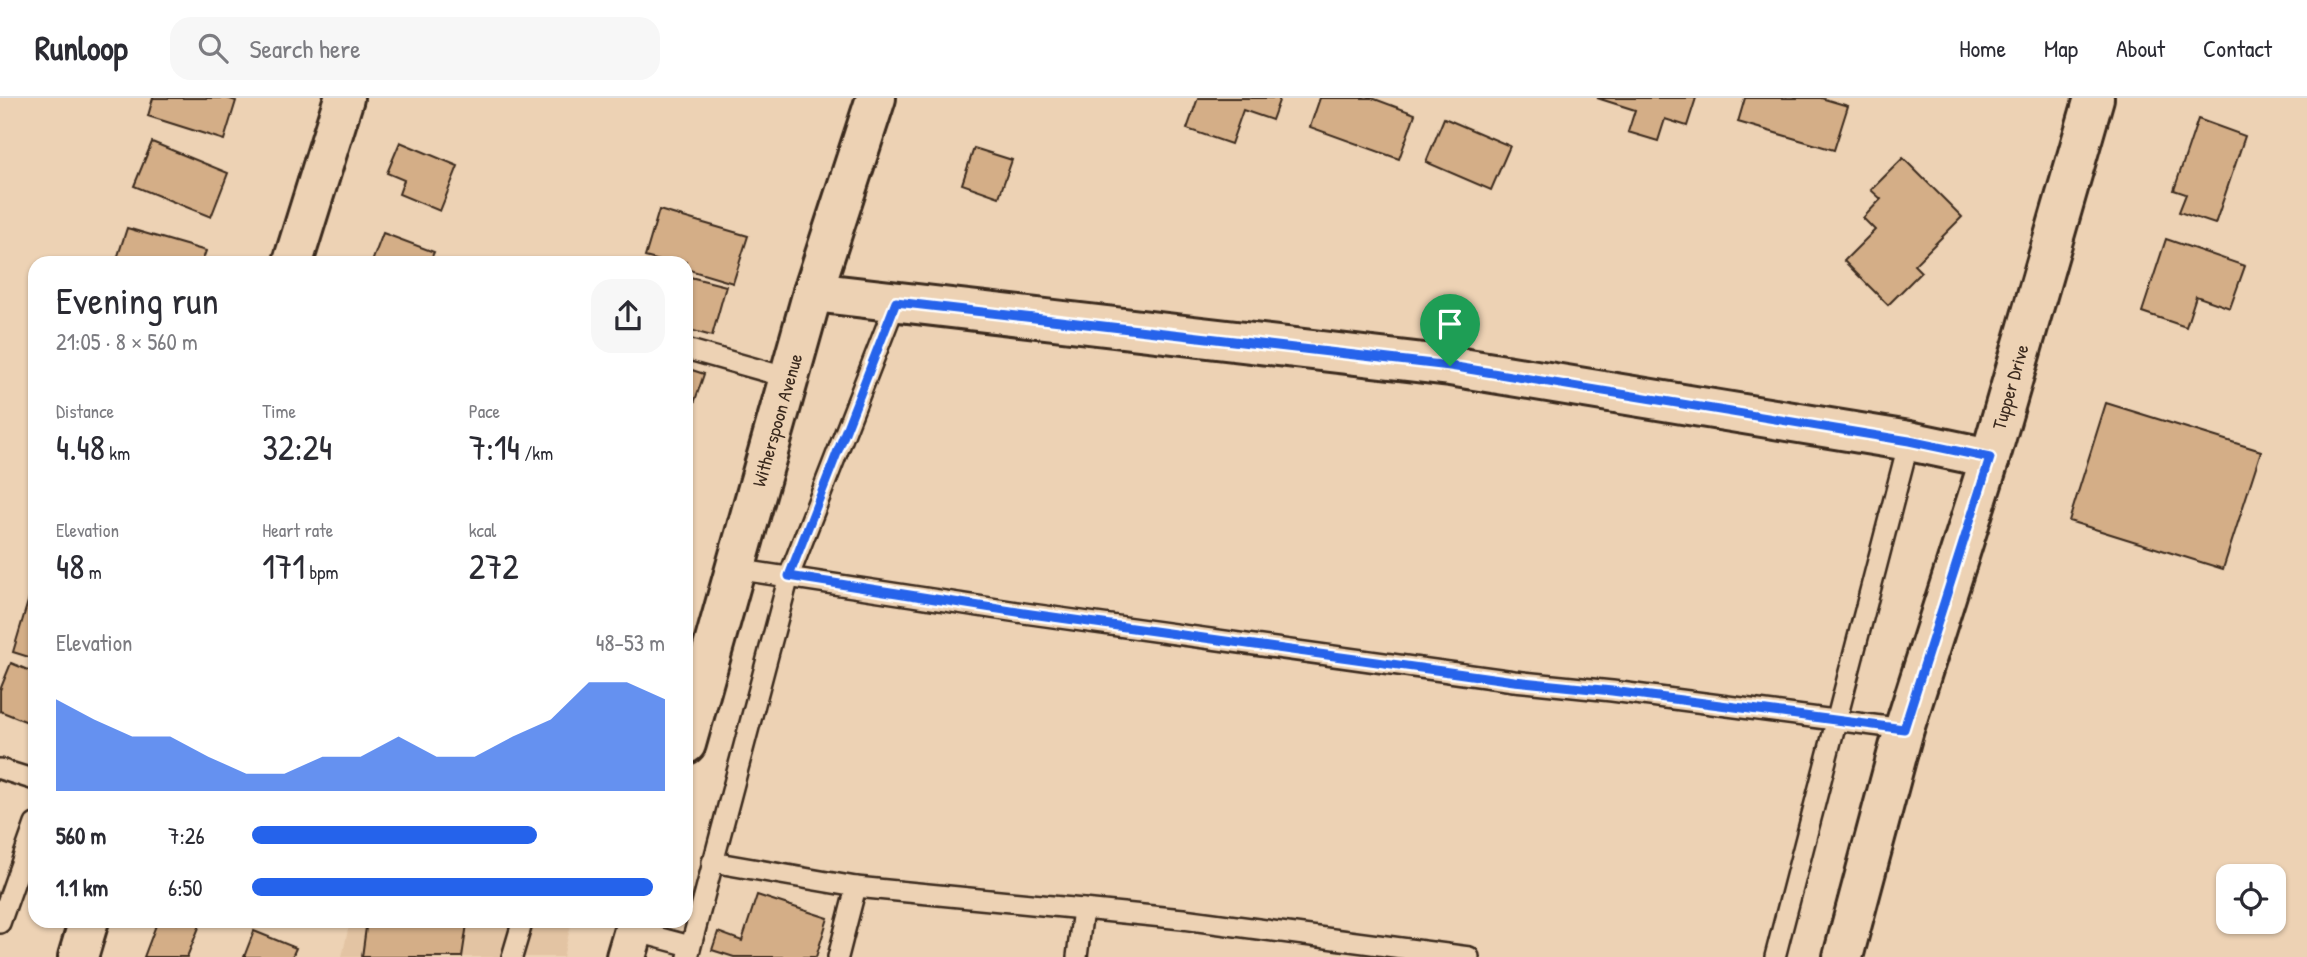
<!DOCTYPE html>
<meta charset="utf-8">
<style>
:root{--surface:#fff;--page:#f7f7f7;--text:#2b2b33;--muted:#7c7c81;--line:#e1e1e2;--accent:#2563eb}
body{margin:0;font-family:"Patrick Hand",sans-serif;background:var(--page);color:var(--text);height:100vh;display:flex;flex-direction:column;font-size:26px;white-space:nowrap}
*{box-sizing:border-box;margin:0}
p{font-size:23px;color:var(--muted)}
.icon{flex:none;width:38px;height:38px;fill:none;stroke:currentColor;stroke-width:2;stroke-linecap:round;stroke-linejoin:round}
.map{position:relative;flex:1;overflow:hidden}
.details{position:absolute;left:28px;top:158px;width:665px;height:672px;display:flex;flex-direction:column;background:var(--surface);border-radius:21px;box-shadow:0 2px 5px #0004}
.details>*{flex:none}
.controls{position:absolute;left:2216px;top:766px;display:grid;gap:14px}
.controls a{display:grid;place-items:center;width:70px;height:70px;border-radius:14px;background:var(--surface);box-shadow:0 2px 5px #0004;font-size:35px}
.pin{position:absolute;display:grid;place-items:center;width:60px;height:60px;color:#fff;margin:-72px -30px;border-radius:50% 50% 50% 0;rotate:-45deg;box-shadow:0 0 7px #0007}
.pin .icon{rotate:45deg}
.round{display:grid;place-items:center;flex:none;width:74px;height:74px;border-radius:21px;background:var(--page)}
.headline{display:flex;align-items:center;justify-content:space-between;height:119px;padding:0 28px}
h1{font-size:38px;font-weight:600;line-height:52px}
.metrics{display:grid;grid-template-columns:repeat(3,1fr);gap:10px;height:119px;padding:7px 28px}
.metrics div{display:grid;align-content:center}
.metrics b{font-size:35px;font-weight:600}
.metrics small{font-size:19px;font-weight:400}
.metrics p{font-size:19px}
.chart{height:196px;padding:14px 28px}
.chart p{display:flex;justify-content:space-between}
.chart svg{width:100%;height:126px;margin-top:7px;fill:var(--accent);opacity:.7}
ul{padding:0 28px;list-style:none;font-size:23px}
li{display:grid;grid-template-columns:112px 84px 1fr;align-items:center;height:52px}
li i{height:18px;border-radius:9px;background:var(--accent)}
header{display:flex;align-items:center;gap:42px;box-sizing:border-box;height:98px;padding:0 35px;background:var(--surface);border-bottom:2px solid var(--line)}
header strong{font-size:33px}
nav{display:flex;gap:38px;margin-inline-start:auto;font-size:24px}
.search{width:490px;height:63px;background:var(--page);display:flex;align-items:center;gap:18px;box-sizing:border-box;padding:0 24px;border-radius:21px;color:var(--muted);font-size:26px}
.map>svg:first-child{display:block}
.built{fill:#e3c4a3}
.building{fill:#d4ae87;stroke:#3b2a1e;stroke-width:2}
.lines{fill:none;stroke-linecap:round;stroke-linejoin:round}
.service-casing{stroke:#3b2a1e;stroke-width:24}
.minor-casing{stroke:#3b2a1e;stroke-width:44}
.service{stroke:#edd2b4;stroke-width:19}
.minor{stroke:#edd2b4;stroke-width:38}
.route-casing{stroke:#fff;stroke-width:14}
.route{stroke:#2563eb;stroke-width:9}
.labels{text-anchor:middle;stroke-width:5;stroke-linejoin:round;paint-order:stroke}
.street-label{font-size:19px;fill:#3b2a1e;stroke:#edd2b4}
</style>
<header>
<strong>Runloop</strong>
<div class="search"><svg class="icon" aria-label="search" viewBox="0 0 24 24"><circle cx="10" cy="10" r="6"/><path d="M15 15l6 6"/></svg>Search here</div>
<nav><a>Home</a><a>Map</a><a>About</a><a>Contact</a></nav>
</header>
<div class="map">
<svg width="2307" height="859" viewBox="0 0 2307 859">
<rect width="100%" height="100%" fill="#edd2b4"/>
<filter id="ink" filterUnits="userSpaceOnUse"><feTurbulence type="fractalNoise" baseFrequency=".0143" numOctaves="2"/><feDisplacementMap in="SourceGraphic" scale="14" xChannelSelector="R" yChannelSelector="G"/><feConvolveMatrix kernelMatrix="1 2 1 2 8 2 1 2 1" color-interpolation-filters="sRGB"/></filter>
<g filter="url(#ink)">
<polygon class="built" points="350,823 572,823 563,859 342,859"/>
<g class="building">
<polygon points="153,0 227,0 236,3 224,42 148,18"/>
<polygon points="1198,0 1280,0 1272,22 1243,12 1231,46 1187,31"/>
<polygon points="1320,0 1372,0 1415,16 1399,61 1310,29"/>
<polygon points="1597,0 1696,0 1687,28 1665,21 1658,43 1628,34 1635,12"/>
<polygon points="1745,0 1821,0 1848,8 1834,52 1738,24"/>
<polygon points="1444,20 1510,48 1491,92 1426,64"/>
<polygon points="2198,21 2245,38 2215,126 2179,114 2186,96 2174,92"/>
<polygon points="152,44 228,75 211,119 134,88"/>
<polygon points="400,44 458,68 440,113 399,96 404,82 387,75"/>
<polygon points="974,50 1012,62 999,99 962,86"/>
<polygon points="1903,60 1962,119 1914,167 1921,174 1888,207 1844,163 1875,132 1863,120 1881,101 1871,92"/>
<polygon points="659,112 748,138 733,185 686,171 686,164 664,164 645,159"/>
<polygon points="127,130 206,153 202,164 116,164"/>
<polygon points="383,135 434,154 430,163 435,164 372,164"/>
<polygon points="2166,141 2245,168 2230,210 2196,198 2186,229 2142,214"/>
<polygon points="686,178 726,188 712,238 686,231"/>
<polygon points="686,270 704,276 686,329"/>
<polygon points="2106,305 2261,353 2223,471 2069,423"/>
<polygon points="32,490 35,491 35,561 13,554"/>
<polygon points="11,565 35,575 35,627 0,613 0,592"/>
<polygon points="757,797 828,820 816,859 734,859 712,852 718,834 742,843"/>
<polygon points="158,822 202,822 187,859 144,859"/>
<polygon points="367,822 445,822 467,826 462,859 362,859"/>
<polygon points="254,833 296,850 292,859 244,859"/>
</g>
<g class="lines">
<defs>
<g id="service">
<polyline points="686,251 789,280"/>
<polyline points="735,471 1024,515 1514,583 1612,593 1904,631"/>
<polyline points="0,671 35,682"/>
<polyline points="712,764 856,789 1083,811"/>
<polyline points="0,825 35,726"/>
<polyline points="634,833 690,848"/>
<polyline points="512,859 523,822"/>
<polyline points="688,859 789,478 896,204"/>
<polyline points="838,859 856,789"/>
<polyline points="1077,859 1083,811 1183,821 1469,859"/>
<polyline points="1775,859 1909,343"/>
</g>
<g id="minor">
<polyline points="293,164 344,0"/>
<polyline points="813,194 1450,268 1909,343 1990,360"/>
<polyline points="686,646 813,194 876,0"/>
<polyline points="78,859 89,822"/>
<polyline points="626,859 637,822"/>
<polyline points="1843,859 1904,631 1990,360 2094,0"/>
</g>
</defs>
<use href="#service" class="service-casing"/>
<use href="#minor" class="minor-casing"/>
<use href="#service" class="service"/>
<use href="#minor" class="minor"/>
</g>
</g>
<g class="lines" filter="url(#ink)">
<defs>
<polygon id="route" points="896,204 1450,268 1909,343 1990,360 1904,631 1612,593 1514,583 1024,515 789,478"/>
</defs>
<use href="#route" class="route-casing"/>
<use href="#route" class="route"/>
</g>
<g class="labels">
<g class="street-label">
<text transform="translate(2010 289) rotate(-74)" y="7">Tupper Drive</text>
<text transform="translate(777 322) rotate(-74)" y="7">Witherspoon Avenue</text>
</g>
</g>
</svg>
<div class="controls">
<a><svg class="icon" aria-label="locate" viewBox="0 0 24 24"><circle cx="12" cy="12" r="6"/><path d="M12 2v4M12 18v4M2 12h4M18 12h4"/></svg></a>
</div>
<div class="pin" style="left:1450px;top:268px;background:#1e9e55"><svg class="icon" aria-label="arrive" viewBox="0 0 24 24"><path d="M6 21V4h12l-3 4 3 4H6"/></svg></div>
<section class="details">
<div class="headline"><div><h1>Evening run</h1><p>21:05 · 8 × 560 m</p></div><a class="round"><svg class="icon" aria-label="share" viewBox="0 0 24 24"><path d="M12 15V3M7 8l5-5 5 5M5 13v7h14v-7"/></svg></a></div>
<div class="metrics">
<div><p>Distance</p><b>4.48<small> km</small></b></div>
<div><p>Time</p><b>32:24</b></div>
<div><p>Pace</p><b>7:14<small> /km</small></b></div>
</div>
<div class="metrics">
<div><p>Elevation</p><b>48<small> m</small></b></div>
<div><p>Heart rate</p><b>171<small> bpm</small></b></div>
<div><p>kcal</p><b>272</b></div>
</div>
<div class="chart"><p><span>Elevation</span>48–53 m</p>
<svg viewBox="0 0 160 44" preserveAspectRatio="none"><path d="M0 44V12L10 19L20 25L30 25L40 32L50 38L60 38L70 32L80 32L90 25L100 32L110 32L120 25L130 19L140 6L150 6L160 12V44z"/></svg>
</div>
<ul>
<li><b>560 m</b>7:26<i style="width:69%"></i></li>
<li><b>1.1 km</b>6:50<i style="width:97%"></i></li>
</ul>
</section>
</div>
